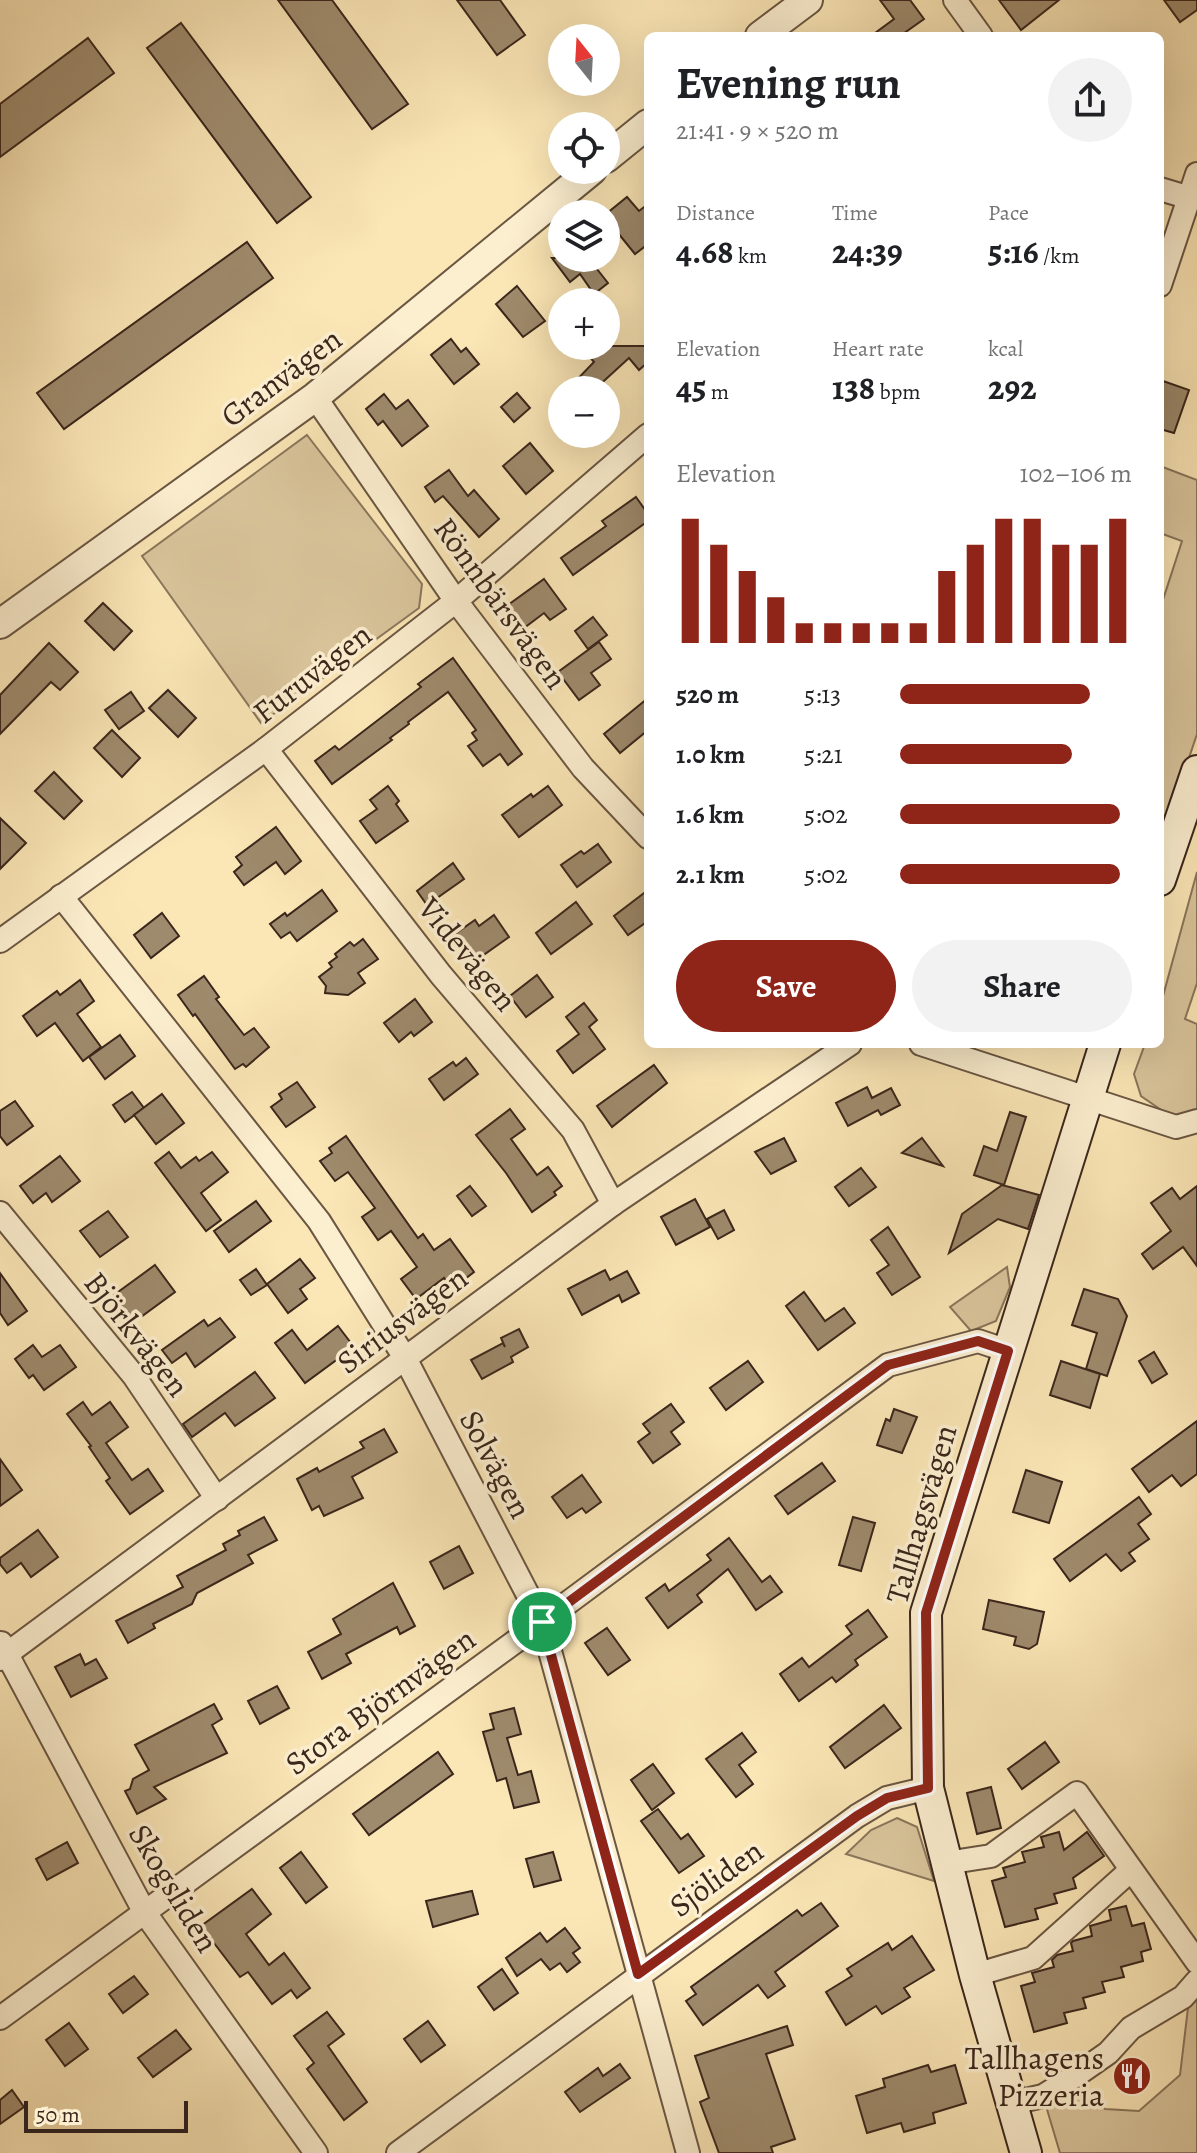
<!DOCTYPE html>
<meta charset="utf-8">
<style>
:root{--surface:#fff;--page:#f2f2f2;--text:#202124;--muted:#757577;--accent:#8f2418}
body{margin:0;font-family:Alegreya,serif;background:var(--page);color:var(--text);height:100vh;display:flex;flex-direction:column;font-size:30px;white-space:nowrap}
*{box-sizing:border-box;margin:0}
p{font-size:26px;color:var(--muted)}
.icon{flex:none;width:44px;height:44px;fill:none;stroke:currentColor;stroke-width:2;stroke-linecap:round;stroke-linejoin:round}
.map{position:relative;flex:1;overflow:hidden}
.panel{position:absolute;left:644px;top:32px;width:520px;height:1016px;display:flex;flex-direction:column;background:var(--surface);border-radius:12px;box-shadow:0 8px 32px #0002}
.panel>*{flex:none}
.needle{width:52px;rotate:342deg}
.buttons{position:absolute;left:548px;top:24px;display:grid;gap:16px}
.buttons a{display:grid;place-items:center;width:72px;height:72px;border-radius:50%;background:var(--surface);box-shadow:0 8px 32px #0002;font-size:40px}
.scale{position:absolute;left:24px;bottom:20px;width:164px;box-sizing:border-box;padding-left:8px;border:4px solid #3a261b;border-top:0;font-size:22px;line-height:28px;white-space:nowrap;color:#3a261b;-webkit-text-stroke:6px #fcefd0;paint-order:stroke}
.pin{position:absolute;display:grid;place-items:center;width:68px;height:68px;color:#fff;margin:-34px;border:4px solid #fff;border-radius:50%;box-shadow:0 2px 8px #0007}
.round{display:grid;place-items:center;flex:none;width:84px;height:84px;border-radius:42px;background:var(--page)}
.headline{display:flex;align-items:center;justify-content:space-between;height:136px;padding:0 32px}
h1{font-size:44px;font-weight:700;line-height:60px}
.stats{display:grid;grid-template-columns:repeat(3,1fr);gap:12px;height:136px;padding:8px 32px}
.stats div{display:grid;align-content:center}
.stats b{font-size:34px;font-weight:700}
.stats small{font-size:22px;font-weight:400}
.stats p{font-size:22px}
.chart{height:224px;padding:16px 32px}
.chart p{display:flex;justify-content:space-between}
.chart svg{width:100%;height:144px;margin-top:8px;stroke:var(--accent);stroke-width:6}
.primary-button{display:flex;gap:16px;margin-top:auto;padding:16px 32px}
.primary-button a{flex:1;height:92px;border-radius:48px;background:var(--accent);color:#fff;font-size:32px;font-weight:700;line-height:92px;text-align:center}
.primary-button a+a{background:var(--page);color:var(--text)}
ul{padding:0 32px;list-style:none;font-size:26px}
li{display:grid;grid-template-columns:128px 96px 1fr;align-items:center;height:60px}
li i{height:20px;border-radius:10px;background:var(--accent)}
.map>svg:first-child{display:block}
.green{fill:#dac59c;stroke:#8a765c;stroke-width:2}
.building{fill:#9e8a6c;stroke:#3a261b;stroke-width:2}
.lines{fill:none;stroke-linecap:round;stroke-linejoin:round}
.minor-casing{stroke:#6a5642;stroke-width:26}
.tertiary-casing{stroke:#6a5642;stroke-width:32}
.secondary-casing{stroke:#3a261b;stroke-width:34}
.minor{stroke:#fcefd0;stroke-width:22}
.tertiary{stroke:#fcefd0;stroke-width:28}
.secondary{stroke:#fcefd0;stroke-width:30}
.route-casing{stroke:#fff;stroke-width:16}
.route{stroke:#8f2418;stroke-width:10}
.labels{text-anchor:middle;stroke-width:7;stroke-linejoin:round;paint-order:stroke}
.street-label{font-size:32px;fill:#3a261b;stroke:#fcefd0}
.poi-label{font-size:32px;fill:#3a261b;stroke:#fcefd0;text-anchor:end}
</style>
<div class="map">
<svg width="1197" height="2153" viewBox="0 0 1197 2153">
<rect width="100%" height="100%" fill="#fbe6b6"/>
<filter id="stains"><feTurbulence type="fractalNoise" baseFrequency=".0025" numOctaves="4"/><feColorMatrix values="0 0 0 0 .2 0 0 0 0 .09 0 0 0 0 .02 0 0 0 .5 -.17"/></filter>
<radialGradient id="worn" r=".72"><stop offset=".6" stop-color="#630" stop-opacity="0"/><stop offset="1" stop-color="#630" stop-opacity=".3"/></radialGradient>
<g class="green">
<polygon points="307,435 422,584 419,608 261,723 142,556"/>
<polygon points="1160,466 1197,480 1197,734 1160,844 1160,609 1182,541 1160,533"/>
<polygon points="1197,872 1197,983 1185,1019 1197,1024 1197,1111 1170,1116 1141,1096 1134,1074 1145,1044 1160,1044 1160,1007"/>
<polygon points="1007,1267 1010,1287 996,1321 971,1331 950,1307"/>
<polygon points="897,1818 917,1827 934,1881 846,1854 871,1830"/>
<polygon points="1197,1999 1197,2153 1060,2153 1043,2096 1075,2076 1105,2109 1139,2111 1180,2075 1188,2008"/>
</g>
<g class="building">
<polygon points="278,0 332,0 408,104 372,129"/>
<polygon points="457,0 500,0 525,35 497,55"/>
<polygon points="880,0 910,0 924,19 900,36 871,36 894,19"/>
<polygon points="999,0 1059,0 1021,30"/>
<polygon points="1164,0 1197,0 1197,10 1180,22"/>
<polygon points="181,23 311,197 277,223 147,48"/>
<polygon points="88,38 114,73 0,157 0,104"/>
<polygon points="627,197 639,211 648,204 648,244 635,254 618,233 606,243 606,214"/>
<polygon points="247,242 273,278 64,429 37,393"/>
<polygon points="552,258 600,258 593,264 608,283 594,294 580,274 570,282"/>
<polygon points="517,286 545,321 523,337 496,304"/>
<polygon points="451,339 461,352 466,348 479,364 454,384 431,355"/>
<polygon points="581,346 648,346 648,362 639,370 629,358 594,390 567,390 594,362"/>
<polygon points="1163,381 1189,390 1174,433 1160,429 1160,390"/>
<polygon points="517,393 530,408 514,422 501,407"/>
<polygon points="384,394 396,409 408,400 428,426 402,446 383,421 378,425 366,409"/>
<polygon points="530,443 553,471 526,494 503,466"/>
<polygon points="449,470 468,496 474,490 499,519 479,537 443,496 435,502 425,487"/>
<polygon points="636,497 648,514 648,521 573,575 561,558 606,526 602,521"/>
<polygon points="544,579 566,609 550,620 544,613 524,628 508,605"/>
<polygon points="103,603 132,631 114,650 85,621"/>
<polygon points="593,617 607,635 588,649 575,631"/>
<polygon points="599,642 611,659 591,673 600,685 579,700 558,672"/>
<polygon points="49,643 78,672 60,690 51,682 0,734 0,695"/>
<polygon points="453,658 522,754 508,765 500,754 483,766 468,746 477,740 472,733 476,730 448,692 408,722 409,724 390,738 392,740 332,784 315,761 335,746 339,750 421,687 418,684"/>
<polygon points="168,690 196,718 178,737 149,708"/>
<polygon points="131,692 144,711 119,729 105,710"/>
<polygon points="648,698 648,730 620,753 604,734"/>
<polygon points="112,730 140,758 122,777 94,748"/>
<polygon points="54,772 82,801 64,819 35,791"/>
<polygon points="388,786 399,801 396,804 408,821 376,843 360,821 377,809 370,800"/>
<polygon points="548,786 562,805 519,837 502,815 531,794 533,797"/>
<polygon points="0,818 26,843 0,869"/>
<polygon points="276,827 301,861 285,874 276,862 244,885 234,872 242,865 236,857"/>
<polygon points="598,844 611,862 577,887 561,865 581,851 584,854"/>
<polygon points="453,863 464,879 427,905 417,891"/>
<polygon points="322,890 337,911 297,941 290,932 281,938 270,924 285,913 287,916"/>
<polygon points="648,890 648,921 628,935 614,916"/>
<polygon points="576,902 592,924 551,954 536,933"/>
<polygon points="162,913 179,936 151,958 134,935"/>
<polygon points="494,915 509,937 475,961 455,934 475,920 479,926"/>
<polygon points="363,939 378,959 358,973 365,983 348,995 325,993 326,986 319,977 332,967 329,963 337,957 335,954 350,942 354,946"/>
<polygon points="537,975 553,997 526,1017 510,996"/>
<polygon points="204,976 219,997 216,999 244,1035 254,1028 269,1047 246,1067 243,1064 235,1069 195,1014 193,1016 178,995"/>
<polygon points="80,980 94,1001 77,1014 101,1047 83,1061 55,1023 37,1036 23,1016 57,991 60,995"/>
<polygon points="415,999 432,1022 414,1036 411,1032 399,1042 384,1023"/>
<polygon points="584,1003 597,1020 589,1027 605,1049 573,1073 557,1051 579,1034 566,1017"/>
<polygon points="120,1035 135,1056 105,1079 89,1057"/>
<polygon points="466,1058 478,1074 444,1100 429,1079 453,1062 456,1066"/>
<polygon points="654,1065 667,1083 612,1127 597,1106"/>
<polygon points="297,1082 315,1107 286,1127 271,1107 282,1099 279,1094"/>
<polygon points="867,1087 872,1098 891,1088 900,1105 881,1115 878,1110 848,1126 836,1103"/>
<polygon points="132,1092 144,1108 125,1122 113,1105"/>
<polygon points="162,1094 184,1123 156,1144 134,1115"/>
<polygon points="15,1101 33,1126 7,1145 0,1136 0,1111"/>
<polygon points="510,1109 525,1129 511,1139 537,1175 548,1167 562,1186 554,1192 556,1195 532,1212 506,1173 476,1135"/>
<polygon points="1010,1112 1026,1117 1004,1185 974,1175 984,1146 997,1151"/>
<polygon points="346,1136 418,1238 423,1234 434,1250 450,1239 474,1272 452,1289 444,1278 416,1299 401,1279 417,1267 391,1231 378,1240 362,1217 375,1208 348,1172 335,1181 320,1161 332,1153 329,1148"/>
<polygon points="784,1138 796,1161 771,1174 755,1152"/>
<polygon points="922,1138 943,1166 902,1153"/>
<polygon points="169,1152 181,1168 196,1157 199,1161 212,1152 228,1172 201,1193 221,1220 206,1231 155,1163"/>
<polygon points="60,1156 80,1181 52,1202 46,1193 33,1203 20,1186"/>
<polygon points="861,1168 876,1187 849,1206 835,1187"/>
<polygon points="1002,1185 1039,1195 1028,1229 998,1219 949,1253 962,1214"/>
<polygon points="470,1186 486,1206 472,1216 457,1196"/>
<polygon points="1197,1186 1197,1266 1183,1247 1153,1269 1142,1254 1171,1231 1151,1203 1172,1188 1180,1199"/>
<polygon points="695,1199 710,1227 676,1245 661,1217"/>
<polygon points="256,1201 271,1221 229,1252 214,1231"/>
<polygon points="724,1210 734,1230 718,1239 707,1219"/>
<polygon points="108,1211 128,1237 100,1257 80,1231"/>
<polygon points="888,1227 920,1277 892,1295 877,1273 889,1265 871,1240"/>
<polygon points="300,1259 315,1278 300,1289 307,1299 288,1313 267,1284"/>
<polygon points="155,1265 175,1292 134,1322 114,1295"/>
<polygon points="256,1269 267,1285 251,1295 240,1280"/>
<polygon points="605,1270 610,1280 627,1271 639,1293 622,1302 619,1295 582,1315 568,1289"/>
<polygon points="0,1273 27,1311 8,1325 0,1313"/>
<polygon points="1084,1289 1118,1299 1127,1316 1107,1376 1086,1369 1097,1333 1072,1325"/>
<polygon points="804,1292 825,1321 844,1308 855,1323 818,1350 786,1306"/>
<polygon points="220,1318 235,1337 195,1367 186,1353 172,1363 162,1350 204,1320 208,1326"/>
<polygon points="338,1326 354,1347 305,1383 275,1343 292,1330 307,1350"/>
<polygon points="519,1329 528,1347 511,1357 513,1362 482,1379 471,1360 503,1343 505,1347 501,1338"/>
<polygon points="33,1345 42,1357 60,1345 76,1367 44,1390 33,1375 29,1378 15,1359"/>
<polygon points="1154,1352 1167,1374 1152,1383 1139,1361"/>
<polygon points="748,1361 763,1382 726,1410 710,1388"/>
<polygon points="1061,1361 1100,1374 1090,1408 1050,1395"/>
<polygon points="255,1372 275,1398 235,1426 225,1413 192,1437 183,1424"/>
<polygon points="83,1402 92,1415 110,1402 128,1427 106,1443 132,1480 148,1469 163,1491 130,1514 106,1481 110,1478 89,1447 91,1446 67,1414"/>
<polygon points="671,1404 684,1422 671,1432 680,1444 653,1463 638,1442 650,1433 643,1424"/>
<polygon points="894,1409 917,1417 902,1453 877,1445 886,1419 890,1421"/>
<polygon points="1197,1421 1197,1474 1181,1486 1172,1475 1149,1492 1132,1469"/>
<polygon points="384,1429 397,1452 352,1477 363,1498 324,1516 319,1506 312,1510 297,1479 317,1468 319,1472 364,1448 360,1442"/>
<polygon points="0,1459 22,1490 0,1506"/>
<polygon points="822,1463 835,1481 788,1514 775,1496"/>
<polygon points="1026,1470 1062,1482 1049,1523 1013,1512"/>
<polygon points="582,1475 601,1502 586,1513 582,1508 567,1518 552,1497"/>
<polygon points="1139,1497 1151,1514 1138,1524 1149,1539 1129,1553 1135,1561 1121,1571 1106,1554 1070,1581 1054,1559"/>
<polygon points="264,1517 277,1540 248,1555 253,1563 197,1593 192,1604 153,1624 155,1628 128,1643 116,1621 183,1587 177,1576 226,1550 223,1544 240,1535 238,1531"/>
<polygon points="853,1517 875,1523 861,1571 839,1565"/>
<polygon points="38,1530 58,1557 31,1577 21,1563 7,1573 0,1564 0,1558"/>
<polygon points="729,1538 762,1582 770,1576 782,1592 756,1610 728,1569 697,1595 702,1602 668,1628 646,1598 665,1584 669,1591 711,1560 707,1555"/>
<polygon points="459,1546 473,1573 444,1589 430,1562"/>
<polygon points="393,1583 415,1626 400,1634 397,1627 346,1654 351,1663 322,1679 308,1652 341,1634 333,1619"/>
<polygon points="989,1600 1044,1612 1037,1644 1029,1649 1014,1645 1016,1637 983,1629"/>
<polygon points="868,1610 887,1637 855,1660 858,1665 836,1682 832,1677 799,1701 780,1674 802,1658 809,1667 852,1634 846,1626"/>
<polygon points="607,1628 630,1660 608,1675 585,1643"/>
<polygon points="80,1654 85,1665 96,1659 107,1678 71,1697 55,1667"/>
<polygon points="277,1686 289,1708 260,1724 248,1701"/>
<polygon points="214,1704 222,1719 212,1725 227,1753 154,1787 166,1799 137,1814 125,1791 130,1789 133,1779 149,1770 135,1745"/>
<polygon points="884,1705 901,1728 845,1768 830,1747"/>
<polygon points="514,1708 521,1734 507,1738 518,1775 531,1771 539,1802 514,1808 506,1778 497,1781 483,1732 494,1729 490,1714"/>
<polygon points="742,1733 756,1752 739,1765 753,1784 736,1797 706,1759"/>
<polygon points="1045,1742 1059,1762 1022,1789 1008,1769"/>
<polygon points="438,1752 453,1774 369,1835 353,1814"/>
<polygon points="653,1764 674,1793 652,1810 631,1780"/>
<polygon points="991,1787 1001,1828 977,1834 967,1793"/>
<polygon points="658,1809 681,1839 688,1834 704,1856 679,1873 641,1821"/>
<polygon points="1059,1832 1064,1850 1087,1832 1104,1856 1073,1878 1076,1888 1054,1894 1057,1903 1035,1909 1038,1919 1005,1927 992,1881 1006,1877 1003,1868 1025,1862 1022,1852 1044,1847 1041,1837"/>
<polygon points="67,1842 78,1863 47,1880 36,1859"/>
<polygon points="301,1852 327,1887 306,1903 280,1868"/>
<polygon points="553,1852 561,1880 534,1887 526,1859"/>
<polygon points="252,1889 271,1914 246,1934 269,1965 284,1953 310,1988 297,1998 291,1990 272,2004 248,1972 240,1977 201,1926"/>
<polygon points="472,1891 478,1914 433,1927 426,1901"/>
<polygon points="821,1903 838,1926 775,1972 785,1986 768,1998 758,1985 703,2025 686,2001 696,1994 691,1987 797,1910 802,1916"/>
<polygon points="1126,1906 1132,1926 1144,1923 1151,1949 1141,1952 1143,1961 1121,1967 1124,1977 1102,1982 1105,1992 1083,1998 1086,2008 1064,2013 1067,2023 1034,2032 1021,1986 1035,1982 1032,1973 1054,1967 1052,1960 1057,1955 1073,1951 1071,1943 1073,1941 1092,1936 1090,1926 1111,1920 1109,1910"/>
<polygon points="565,1928 580,1948 573,1953 580,1962 567,1972 560,1963 550,1970 541,1959 517,1976 506,1958 540,1933 547,1942"/>
<polygon points="912,1936 934,1970 904,1988 910,1997 882,2014 876,2006 846,2025 826,1992 852,1976 847,1969 888,1943 892,1950"/>
<polygon points="502,1969 518,1993 494,2010 478,1987"/>
<polygon points="134,1976 148,1994 123,2013 109,1994"/>
<polygon points="327,2012 344,2034 328,2046 367,2102 344,2120 307,2069 314,2063 294,2036"/>
<polygon points="428,2021 445,2045 421,2062 404,2039"/>
<polygon points="69,2023 88,2049 65,2066 46,2040"/>
<polygon points="787,2026 793,2045 766,2054 795,2139 771,2147 773,2153 719,2153 700,2102 709,2098 695,2056"/>
<polygon points="176,2030 191,2049 153,2077 138,2058"/>
<polygon points="1133,2059 1149,2076 1131,2092 1116,2075"/>
<polygon points="620,2064 630,2078 580,2112 565,2092 598,2068 603,2076"/>
<polygon points="928,2065 931,2072 955,2065 966,2103 933,2113 935,2123 904,2132 901,2123 867,2133 856,2096 885,2087 883,2079"/>
<polygon points="12,2090 24,2107 0,2124 0,2100"/>
</g>
<g class="lines">
<defs>
<g id="minor">
<polyline points="955,0 981,36"/>
<polyline points="1160,189 1190,198"/>
<polyline points="1160,285 1197,174"/>
<polyline points="315,397 456,601 583,768 648,837"/>
<polyline points="266,749 441,975 573,1130 613,1204"/>
<polyline points="61,896 319,1221 405,1358 542,1622 688,2153"/>
<polyline points="0,941 266,749 456,601 648,435"/>
<polyline points="921,1044 1176,1127 1197,1121"/>
<polyline points="0,1213 134,1376 217,1499"/>
<polyline points="1,1643 145,1913 316,2153"/>
<polyline points="0,1659 613,1204 850,1044"/>
<polyline points="946,1863 991,1856 1077,1793 1197,1962"/>
<polyline points="975,1975 1033,1958 1131,1870"/>
<polyline points="0,2018 542,1622 888,1365 978,1341 1008,1351"/>
<polyline points="1012,2103 1043,2096 1075,2076 1108,2053 1131,2028 1183,1997 1197,1981"/>
<polyline points="398,2153 857,1816 887,1798 928,1788"/>
</g>
<g id="tertiary">
<polyline points="760,36 808,0"/>
<polyline points="606,158 648,124"/>
<polyline points="0,624 315,397 592,170"/>
</g>
<g id="secondary">
<polyline points="1160,880 1197,771"/>
<polyline points="1026,2153 975,1975 928,1788 926,1613 1105,1044"/>
</g>
</defs>
<use href="#minor" class="minor-casing"/>
<use href="#tertiary" class="tertiary-casing"/>
<use href="#secondary" class="secondary-casing"/>
<use href="#minor" class="minor"/>
<use href="#tertiary" class="tertiary"/>
<use href="#secondary" class="secondary"/>
</g>
<g class="lines">
<defs>
<polygon id="route" points="978,1341 1008,1351 926,1613 928,1788 887,1798 857,1816 638,1974 542,1622 888,1365"/>
</defs>
<use href="#route" class="route-casing"/>
<use href="#route" class="route"/>
</g>
<defs>
<symbol id="restaurant-disc" viewBox="-11 -11 22 22"><circle r="9.5" fill="#8f2418" stroke="#fcefd0"/><path d="M-5-6h1v4h1v-4h1v4h1v-4h1v5L-1.5 .5V6h-2V.5L-5-1ZM5-6V6H3V1.5H1.5Q1.5-4 5-6Z" fill="#fff"/></symbol>
</defs>
<g fill-rule="evenodd">
<use href="#restaurant-disc" x="1110" y="2054" width="44" height="44"/>
</g>
<g class="labels">
<g class="street-label">
<text transform="translate(281 377) rotate(-37)" y="11">Granvägen</text>
<text transform="translate(501 603) rotate(54)" y="11">Rönnbärsvägen</text>
<text transform="translate(312 673) rotate(-38)" y="11">Furuvägen</text>
<text transform="translate(468 954) rotate(51)" y="11">Videvägen</text>
<text transform="translate(402 1320) rotate(-37)" y="11">Siriusvägen</text>
<text transform="translate(137 1334) rotate(52)" y="11">Björkvägen</text>
<text transform="translate(496 1464) rotate(62)" y="11">Solvägen</text>
<text transform="translate(921 1514) rotate(-74)" y="11">Tallhagsvägen</text>
<text transform="translate(380 1701) rotate(-36)" y="11">Stora Björnvägen</text>
<text transform="translate(716 1878) rotate(-36)" y="11">Sjöliden</text>
<text transform="translate(174 1888) rotate(59)" y="11">Skogsliden</text>
</g>
<g class="poi-label">
<text x="1104" y="2069">Tallhagens<tspan x="1104" dy="37">Pizzeria</tspan></text>
</g>
</g>
<rect width="100%" height="100%" filter="url(#stains)"/>
<rect width="100%" height="100%" fill="url(#worn)"/>
</svg>
<div class="buttons">
<a><svg class="needle" viewBox="-14 -14 28 28"><path d="M0-13l5 13h-10z" fill="#e53935"/><path d="M0 13l5-13h-10z" fill="#757577"/></svg></a>
<a><svg class="icon" aria-label="locate" viewBox="0 0 24 24"><circle cx="12" cy="12" r="6"/><path d="M12 2v4M12 18v4M2 12h4M18 12h4"/></svg></a>
<a><svg class="icon" aria-label="layers" viewBox="0 0 24 24"><path d="M12 4l9 5-9 5-9-5zM3 14l9 5 9-5"/></svg></a>
<a>+</a>
<a>−</a>
</div>
<div class="scale">50 m</div>
<div class="pin" style="left:542px;top:1622px;background:#1e9e55"><svg class="icon" aria-label="arrive" viewBox="0 0 24 24"><path d="M6 21V4h12l-3 4 3 4H6"/></svg></div>
<section class="panel">
<div class="headline"><div><h1>Evening run</h1><p>21:41 · 9 × 520 m</p></div><a class="round"><svg class="icon" aria-label="share" viewBox="0 0 24 24"><path d="M12 15V3M7 8l5-5 5 5M5 13v7h14v-7"/></svg></a></div>
<div class="stats">
<div><p>Distance</p><b>4.68<small> km</small></b></div>
<div><p>Time</p><b>24:39</b></div>
<div><p>Pace</p><b>5:16<small> /km</small></b></div>
</div>
<div class="stats">
<div><p>Elevation</p><b>45<small> m</small></b></div>
<div><p>Heart rate</p><b>138<small> bpm</small></b></div>
<div><p>kcal</p><b>292</b></div>
</div>
<div class="chart"><p><span>Elevation</span>102–106 m</p>
<svg viewBox="0 0 160 44" preserveAspectRatio="none"><path d="M5 44V6M15 44V14M25 44V22M35 44V30M45 44V38M55 44V38M65 44V38M75 44V38M85 44V38M95 44V22M105 44V14M115 44V6M125 44V6M135 44V14M145 44V14M155 44V6"/></svg>
</div>
<ul>
<li><b>520 m</b>5:13<i style="width:82%"></i></li>
<li><b>1.0 km</b>5:21<i style="width:74%"></i></li>
<li><b>1.6 km</b>5:02<i style="width:95%"></i></li>
<li><b>2.1 km</b>5:02<i style="width:95%"></i></li>
</ul>
<div class="primary-button"><a>Save</a><a>Share</a></div>
</section>
</div>
